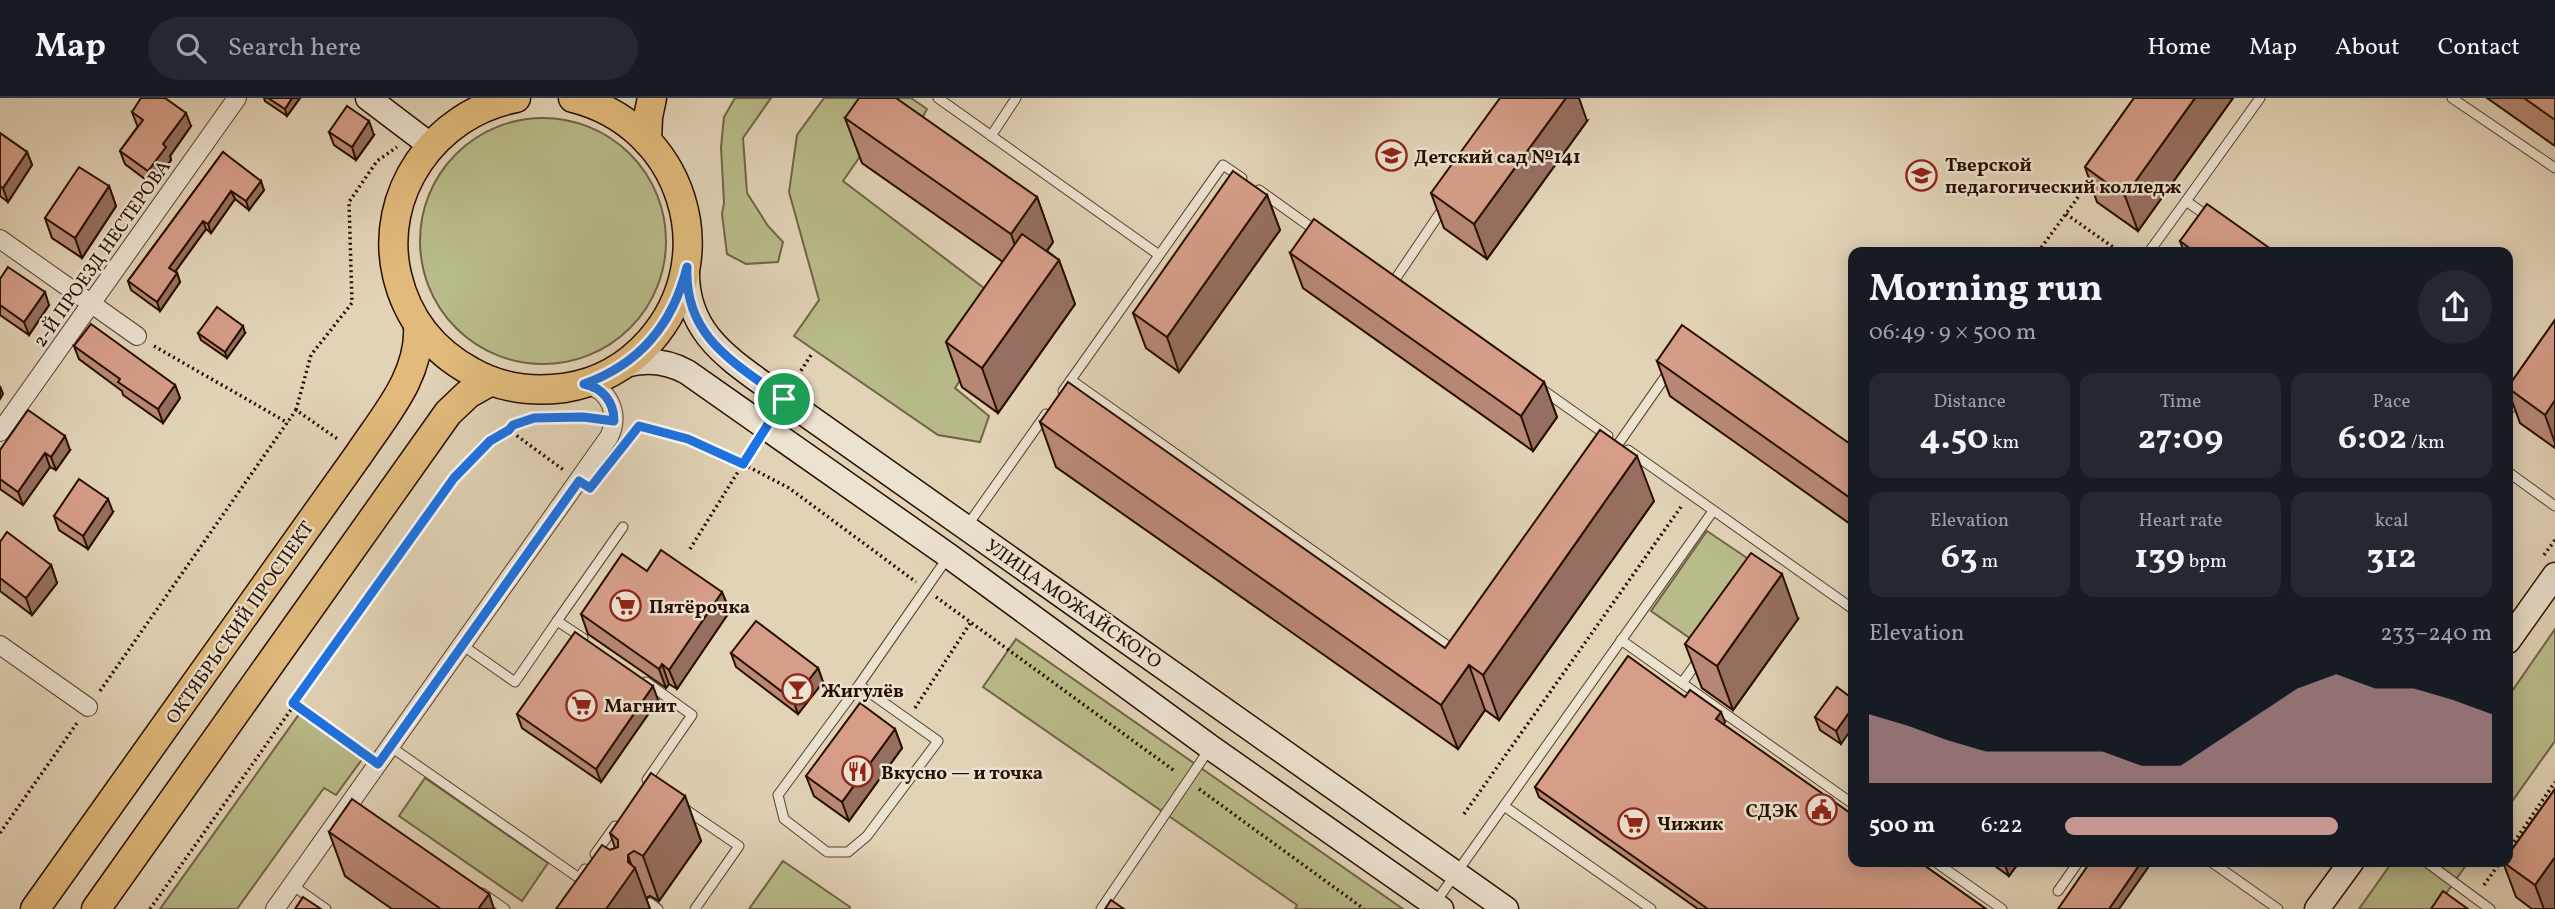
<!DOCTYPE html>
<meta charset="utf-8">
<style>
:root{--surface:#171b24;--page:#242831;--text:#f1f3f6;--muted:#9ea1a6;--line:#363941;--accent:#c59692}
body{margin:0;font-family:Vollkorn,serif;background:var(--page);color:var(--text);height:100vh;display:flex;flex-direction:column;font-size:26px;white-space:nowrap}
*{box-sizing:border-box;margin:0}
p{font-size:23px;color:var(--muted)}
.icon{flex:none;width:38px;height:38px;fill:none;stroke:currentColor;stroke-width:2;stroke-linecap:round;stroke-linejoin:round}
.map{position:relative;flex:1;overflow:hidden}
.drawer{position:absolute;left:1848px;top:149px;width:665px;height:620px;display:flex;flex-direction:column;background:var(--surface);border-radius:14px;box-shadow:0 4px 18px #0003}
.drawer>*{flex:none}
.pin{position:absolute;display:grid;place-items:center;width:60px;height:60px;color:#fff;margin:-30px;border:4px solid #fff;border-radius:50%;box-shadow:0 2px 7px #0007}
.round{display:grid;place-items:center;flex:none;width:74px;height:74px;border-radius:37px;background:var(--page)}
.overview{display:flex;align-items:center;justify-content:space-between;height:119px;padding:0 21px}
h1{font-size:38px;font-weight:700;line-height:52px}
.figures{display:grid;grid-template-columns:repeat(3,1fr);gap:10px;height:119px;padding:7px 21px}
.figures div{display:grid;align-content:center;border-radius:14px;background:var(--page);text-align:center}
.figures b{font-size:35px;font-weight:700}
.figures small{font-size:19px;font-weight:400}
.figures p{font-size:19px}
.chart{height:196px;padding:14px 21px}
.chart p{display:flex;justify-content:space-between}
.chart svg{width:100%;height:126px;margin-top:7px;fill:var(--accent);opacity:.7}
ul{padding:0 21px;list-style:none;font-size:23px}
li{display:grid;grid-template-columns:112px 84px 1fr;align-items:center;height:52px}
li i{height:18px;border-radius:9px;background:var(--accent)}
header{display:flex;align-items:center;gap:42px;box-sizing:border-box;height:98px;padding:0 35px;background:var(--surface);border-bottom:2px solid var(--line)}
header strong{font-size:33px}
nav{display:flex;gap:38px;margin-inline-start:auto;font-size:24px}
.search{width:490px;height:63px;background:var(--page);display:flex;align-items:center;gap:18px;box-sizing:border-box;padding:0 24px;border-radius:38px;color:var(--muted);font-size:26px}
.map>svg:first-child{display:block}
.green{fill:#b9bb8a;stroke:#706445;stroke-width:2}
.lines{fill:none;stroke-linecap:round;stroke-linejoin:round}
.lane-casing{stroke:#563f2e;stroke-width:11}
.street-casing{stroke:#563f2e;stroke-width:20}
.secondary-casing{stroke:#280e00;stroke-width:27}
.primary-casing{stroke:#280e00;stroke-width:31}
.path{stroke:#280e00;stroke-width:3.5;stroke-dasharray:2 3.5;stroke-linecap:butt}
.lane{stroke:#ece2d0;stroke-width:9}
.street{stroke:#ece2d0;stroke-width:18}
.secondary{stroke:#ece2d0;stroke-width:24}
.primary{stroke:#e1ba7c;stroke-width:28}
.wall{fill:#b88876;stroke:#280e00;stroke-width:2}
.shaded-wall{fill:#966f60;stroke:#280e00;stroke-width:2}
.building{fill:#d69e89;stroke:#280e00;stroke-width:2}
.route-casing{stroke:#fff;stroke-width:14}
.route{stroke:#1a73e8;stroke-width:9}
.labels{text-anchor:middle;stroke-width:5;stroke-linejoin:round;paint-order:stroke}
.poi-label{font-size:19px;font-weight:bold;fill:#280e00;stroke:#ece2d0;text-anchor:start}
.street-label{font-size:19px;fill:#280e00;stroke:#ece2d0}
</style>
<header>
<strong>Map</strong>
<div class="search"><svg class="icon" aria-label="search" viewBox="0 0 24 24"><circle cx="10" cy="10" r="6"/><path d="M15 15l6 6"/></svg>Search here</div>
<nav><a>Home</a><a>Map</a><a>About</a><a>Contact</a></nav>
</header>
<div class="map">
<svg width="2555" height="811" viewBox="0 0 2555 811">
<rect width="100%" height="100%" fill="#e2d3b7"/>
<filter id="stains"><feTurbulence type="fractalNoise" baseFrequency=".00286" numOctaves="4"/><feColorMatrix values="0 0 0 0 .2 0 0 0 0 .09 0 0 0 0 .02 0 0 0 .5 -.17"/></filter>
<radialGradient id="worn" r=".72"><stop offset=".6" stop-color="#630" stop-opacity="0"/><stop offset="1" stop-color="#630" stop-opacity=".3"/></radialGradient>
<g class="green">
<polygon points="735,0 771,0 743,40 747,95 768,128 783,144 778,164 746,166 727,156 722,116 724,105 721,49 724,19"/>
<polygon points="824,0 911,0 927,11 917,29 893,11 843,83 1009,209 955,290 989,318 980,344 938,337 794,238 819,202 789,94 797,37"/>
<circle cx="543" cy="143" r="123"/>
<polygon points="1707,433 1750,462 1694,543 1651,513"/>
<polygon points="2555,531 2555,643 2508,709 2508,599"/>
<polygon points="1016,541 1403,811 1295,811 1297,807 983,589"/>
<polygon points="300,615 363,660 336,697 324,690 237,811 160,811"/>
<polygon points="425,680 548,765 522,803 399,718"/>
<polygon points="783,763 850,809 849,811 749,811"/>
<polygon points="2393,763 2469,763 2435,811 2359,811"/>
</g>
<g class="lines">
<defs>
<g id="lane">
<polyline points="938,0 1159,157"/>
<polyline points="2452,0 2555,70"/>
<polyline points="991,38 1016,0"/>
<polyline points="1259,92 1319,135"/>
<polyline points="2210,120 2186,103 2260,0"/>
<polyline points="2149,154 2186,103"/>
<polyline points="1392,186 1444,109"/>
<polyline points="1071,282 1455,553"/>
<polyline points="1540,290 1608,338"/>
<polyline points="1063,293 1223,67 1242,80"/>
<polyline points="2508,313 2519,298"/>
<polyline points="1614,352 1670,272"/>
<polyline points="1628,352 1853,511"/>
<polyline points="2508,374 2555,408"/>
<polyline points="967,428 1046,316"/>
<polyline points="557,523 623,429"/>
<polyline points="1621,542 1853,706"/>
<polyline points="462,547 515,584 557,523 583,540"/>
<polyline points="646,584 692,617 647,682"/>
<polyline points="1682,585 1700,560"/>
<polyline points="859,587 938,643 867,738 848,754 827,754 784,721 778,697 859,587 948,459"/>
<polyline points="391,649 579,780 585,771"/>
<polyline points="1504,708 1651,811"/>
<polyline points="682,709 739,748 695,811"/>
<polyline points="595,756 615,728"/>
<polyline points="1934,763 2002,811"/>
<polyline points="2210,763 2278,811"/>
<polyline points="2425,763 2490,811"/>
<polyline points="292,787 326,811"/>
<polyline points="2058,793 2079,763"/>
<polyline points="482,795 505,811"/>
<polyline points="650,805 658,811"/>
<polyline points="1435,805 1713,413"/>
<polyline points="1101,811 1210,650"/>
</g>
<g id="street">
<polyline points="0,141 137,238"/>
<polyline points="0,334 237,0"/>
<polyline points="0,547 88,609"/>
<path d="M275 811 609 339C620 316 610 291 584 286"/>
</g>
<g id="secondary">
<polyline points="368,0 430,47"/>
<path d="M687 169C684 239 735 264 784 301L1506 811"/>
<path d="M625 267C647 261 667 263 687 274L949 458 1210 649 1441 811"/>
<polyline points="2508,543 2555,477"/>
<polyline points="2317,811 2352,763"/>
</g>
<g id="primary">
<path d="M516 0C435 15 378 96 397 177 407 220 433 253 472 274 500 290 532 294 564 290 598 285 628 268 650 243 725 158 682 27 573 0"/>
<polyline points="647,43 648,19 652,0"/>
<path d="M35 811 359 356C385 317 421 277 418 228"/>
<polyline points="96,811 448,315 468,296 491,283"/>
</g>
</defs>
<use href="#lane" class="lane-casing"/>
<use href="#street" class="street-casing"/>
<use href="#secondary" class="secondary-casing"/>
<use href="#primary" class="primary-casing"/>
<g class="path">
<polyline points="2066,116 2120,154"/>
<polyline points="2038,154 2092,80"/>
<polyline points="154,248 288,325"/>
<polyline points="795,282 811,257"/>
<polyline points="296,312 311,257 352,205 349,104 377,63 397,49"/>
<path d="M509 332C523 313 575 318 596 321"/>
<polyline points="630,340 639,328 688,341 743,366 789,390 916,484"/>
<polyline points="690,451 754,348"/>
<polyline points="2544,457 2555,442"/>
<polyline points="936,499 1176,674"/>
<polyline points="100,593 296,312 339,342"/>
<polyline points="293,605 362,655"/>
<polyline points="915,610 971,524"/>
<polyline points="1199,691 1364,811"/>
<polyline points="1464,716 1683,406"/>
<polyline points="0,735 77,625"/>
<polyline points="2508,753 2555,684"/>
<polyline points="2484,787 2501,763"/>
<polyline points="150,811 454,381 490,343 509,332 565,373"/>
</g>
<use href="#lane" class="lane"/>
<use href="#street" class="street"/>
<use href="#secondary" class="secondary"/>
<use href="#primary" class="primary"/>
</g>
<g class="wall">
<polygon points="264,0 300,0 287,18 265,3"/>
<polygon points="2134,0 2233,0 2138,133 2097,104 2085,69"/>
<polygon points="2487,0 2555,0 2555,48"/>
<polygon points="132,14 191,28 170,58 171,62 153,87 125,66 120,53 138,28 137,27"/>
<polygon points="845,20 1037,99 1053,144 1047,153 1059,162 1075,206 998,315 962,289 946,244 1003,164 862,65"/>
<polygon points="1587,23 1487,161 1444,130 1431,95"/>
<polygon points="329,34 374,37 356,62 334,47"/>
<polygon points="0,35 27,54 32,67 8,104 0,98"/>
<polygon points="223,54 264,92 249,112 235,101 211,135 206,131 175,174 177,175 180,184 160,213 131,192 128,183"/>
<polygon points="109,88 116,108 82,160 52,140 45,120"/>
<polygon points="1267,97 1280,132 1179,274 1146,250 1133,215"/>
<polygon points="2180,143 2275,154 2184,154"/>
<polygon points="1290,155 1544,284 1557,319 1533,353 1303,190"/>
<polygon points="0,181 49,207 29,237 0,217"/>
<polygon points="2555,222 2555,350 2520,325 2508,292 2508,289"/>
<polygon points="198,235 245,235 227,260 201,242"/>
<polygon points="74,248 175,287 180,300 163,325 123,297 122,293 79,261"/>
<polygon points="1657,263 1853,348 1853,428 1670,298"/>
<polygon points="1040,324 1445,550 1654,403 1499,622 1485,612 1458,651 1056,369"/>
<polygon points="0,352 70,352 56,372 50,369 23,407 0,391"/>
<polygon points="113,414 88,451 59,432 54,418"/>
<polygon points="0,444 51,467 57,485 32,517 0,493"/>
<polygon points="647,473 730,513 677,591 669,586 666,590 588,536 581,516"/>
<polygon points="1798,521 1733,612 1702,590 1685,546"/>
<polygon points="731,555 818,570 823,584 798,616 736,569"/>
<polygon points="1685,599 1725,624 1723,626 1986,811 1698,811 1539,699 1535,689"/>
<polygon points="1853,601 1841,646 1820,632 1815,619"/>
<polygon points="658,602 601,684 522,630 517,616"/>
<polygon points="895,631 902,650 849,723 814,698 806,678"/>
<polygon points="2555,691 2555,811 2532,811 2516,799 2503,764"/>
<polygon points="685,698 701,743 659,803 650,798 646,800 650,811 610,752 615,750 610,735"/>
<polygon points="329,734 489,796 494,811 392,811 345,778"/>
<polygon points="1988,763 2020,763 2009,778"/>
</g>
<g class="shaded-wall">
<polygon points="292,0 300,0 287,18 285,11"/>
<polygon points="1566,0 1579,0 1587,23 1487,161 1474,126"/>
<polygon points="2195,0 2233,0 2138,133 2125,98"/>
<polygon points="186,15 191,28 170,58 171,62 153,87 148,73 163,46"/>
<polygon points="369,23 374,37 356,62 352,49"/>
<polygon points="27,54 32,67 8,104 3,90"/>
<polygon points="261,83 264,92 249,112 246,103"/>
<polygon points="109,88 116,108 82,160 75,140"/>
<polygon points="231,93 235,101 211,135 208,126"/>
<polygon points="1267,97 1280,132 1179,274 1167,239"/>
<polygon points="1037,99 1053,144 1027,181 1011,136"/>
<polygon points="203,123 206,131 172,178 169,170"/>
<polygon points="1059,162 1075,206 998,315 982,270"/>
<polygon points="177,175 180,184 160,213 157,204"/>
<polygon points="45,194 49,207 29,237 24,224"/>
<polygon points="243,228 245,235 227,260 225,254"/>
<polygon points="1544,284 1557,319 1533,353 1521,318"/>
<polygon points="175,287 180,300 163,325 158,311"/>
<polygon points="0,288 3,296 0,301"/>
<polygon points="2555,302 2555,345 2545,317"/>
<polygon points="65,338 70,352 56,372 51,359"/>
<polygon points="45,355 50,369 23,407 18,394"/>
<polygon points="1637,358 1654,403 1499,622 1483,577"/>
<polygon points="108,401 113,414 88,451 83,438"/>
<polygon points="51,467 57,485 32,517 26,500"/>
<polygon points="1782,476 1798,521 1733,612 1717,568"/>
<polygon points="722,494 730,513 677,591 669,572"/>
<polygon points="662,566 669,586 666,590 659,571"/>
<polygon points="1469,567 1485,612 1458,651 1441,607"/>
<polygon points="818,570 823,584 798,616 793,602"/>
<polygon points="653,588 658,602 601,684 596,671"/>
<polygon points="1853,609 1853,629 1841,646 1836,633"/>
<polygon points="1721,614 1725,624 1720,631 1716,621"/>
<polygon points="895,631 902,650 849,723 842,704"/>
<polygon points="685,698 701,743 659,803 643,758"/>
<polygon points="628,757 633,772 635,770 650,811 606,811 628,764"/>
<polygon points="2555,759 2555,811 2544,811 2535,787"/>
<polygon points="2005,763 2020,763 2009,778 2004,765"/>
<polygon points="2142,763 2147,763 2149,768 2119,811 2109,811"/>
<polygon points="489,796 494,811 478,811"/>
</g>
<g class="building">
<polygon points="141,0 165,0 186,15 163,46 166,49 148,73 120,53 143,22 132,14"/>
<polygon points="268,0 292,0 285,11"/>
<polygon points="859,0 896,0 1037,99 1011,136 845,20"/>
<polygon points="1500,0 1566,0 1474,126 1431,95"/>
<polygon points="2134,0 2195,0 2125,98 2085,69"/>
<polygon points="2524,0 2555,0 2555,22"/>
<polygon points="347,8 369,23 352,49 329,34"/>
<polygon points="0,35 27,54 3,90 0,88"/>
<polygon points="223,54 261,83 246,103 231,93 208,126 203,123 169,170 177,175 157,204 128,183"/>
<polygon points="79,69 109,88 75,140 45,120"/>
<polygon points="1233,73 1267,97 1167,239 1133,215"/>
<polygon points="2207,106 2275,154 2195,154 2180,143"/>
<polygon points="1314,121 1544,284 1521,318 1290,155"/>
<polygon points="1022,136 1059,162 982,270 946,244"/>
<polygon points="8,169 45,194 24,224 0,207 0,181"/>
<polygon points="217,209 243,228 225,254 198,235"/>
<polygon points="2555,222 2555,302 2545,317 2508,290 2508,289"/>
<polygon points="91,226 175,287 158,311 118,284 120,281 74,248"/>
<polygon points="1682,227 1853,348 1853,402 1657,263"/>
<polygon points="1068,284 1445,550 1600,332 1637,358 1483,577 1469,567 1441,607 1040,324"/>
<polygon points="28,312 65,338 51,359 45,355 18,394 0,381 0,352"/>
<polygon points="79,381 108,401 83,438 54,418"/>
<polygon points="7,434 51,467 26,500 0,480 0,444"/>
<polygon points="661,452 722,494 669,572 662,566 659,571 581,516 622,456 647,473"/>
<polygon points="1751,455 1782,476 1717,568 1685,546"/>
<polygon points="756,523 818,570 793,602 731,555"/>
<polygon points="575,534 653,588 596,671 517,616"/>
<polygon points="1628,558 1685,599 1690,592 1721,614 1716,621 1853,717 1853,763 1918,763 1986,811 1708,811 1535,689"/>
<polygon points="1837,589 1853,601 1853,609 1836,633 1815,619"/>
<polygon points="860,605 895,631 842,704 806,678"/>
<polygon points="651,675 685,698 643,758 634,753 628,757 628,764 635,770 606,811 556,811 602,747 610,752 618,749 618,742 610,735"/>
<polygon points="2555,691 2555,759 2535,787 2503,764 2508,763 2508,757"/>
<polygon points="352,701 489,796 478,811 441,811 329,734"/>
<polygon points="2091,763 2142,763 2109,811 2058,811"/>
<polygon points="2443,793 2468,811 2431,811"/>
<polygon points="303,799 321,811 295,811"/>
<polygon points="1111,802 1124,811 1105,811"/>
</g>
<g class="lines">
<defs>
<path id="route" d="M687 169C684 239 734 264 784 301L743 366 688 341 639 328 590 390 579 383 378 666 293 605 454 380 490 343 509 332 513 327 534 320 583 319 614 323C614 304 603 290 584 286 640 266 673 226 687 169Z"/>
</defs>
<use href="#route" class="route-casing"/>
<use href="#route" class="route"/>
</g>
<defs>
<symbol id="school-ring" viewBox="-11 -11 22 22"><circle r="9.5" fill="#ece2d0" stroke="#8f2418" stroke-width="1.5"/><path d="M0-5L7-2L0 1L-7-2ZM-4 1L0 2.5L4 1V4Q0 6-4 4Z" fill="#8f2418"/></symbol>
<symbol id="university-ring" viewBox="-11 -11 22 22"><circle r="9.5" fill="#ece2d0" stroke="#8f2418" stroke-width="1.5"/><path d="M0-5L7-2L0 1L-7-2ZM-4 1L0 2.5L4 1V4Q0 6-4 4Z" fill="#8f2418"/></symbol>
<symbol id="supermarket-ring" viewBox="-11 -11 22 22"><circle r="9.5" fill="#ece2d0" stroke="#8f2418" stroke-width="1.5"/><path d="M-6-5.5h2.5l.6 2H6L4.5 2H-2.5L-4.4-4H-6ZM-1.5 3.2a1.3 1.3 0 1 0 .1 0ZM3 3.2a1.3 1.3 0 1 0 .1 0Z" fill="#8f2418"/></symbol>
<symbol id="bar-ring" viewBox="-11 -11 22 22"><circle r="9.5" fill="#ece2d0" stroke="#8f2418" stroke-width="1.5"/><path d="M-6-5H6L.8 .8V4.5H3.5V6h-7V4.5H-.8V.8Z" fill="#8f2418"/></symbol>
<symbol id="restaurant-ring" viewBox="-11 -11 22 22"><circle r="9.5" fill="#ece2d0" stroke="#8f2418" stroke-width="1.5"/><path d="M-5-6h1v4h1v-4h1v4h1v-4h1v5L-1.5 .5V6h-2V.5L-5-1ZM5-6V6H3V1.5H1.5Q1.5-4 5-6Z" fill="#8f2418"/></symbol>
<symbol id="civic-ring" viewBox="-11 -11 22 22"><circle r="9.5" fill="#ece2d0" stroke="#8f2418" stroke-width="1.5"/><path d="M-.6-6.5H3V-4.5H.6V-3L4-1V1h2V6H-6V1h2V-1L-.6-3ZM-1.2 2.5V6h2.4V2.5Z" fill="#8f2418"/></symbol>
</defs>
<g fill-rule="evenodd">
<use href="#school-ring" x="1374" y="40" width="35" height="35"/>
<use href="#university-ring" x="1904" y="60" width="35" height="35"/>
<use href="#supermarket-ring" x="608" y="490" width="35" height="35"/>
<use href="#bar-ring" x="780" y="574" width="35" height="35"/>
<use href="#supermarket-ring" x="564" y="590" width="35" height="35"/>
<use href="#restaurant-ring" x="840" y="656" width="35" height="35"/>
<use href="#civic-ring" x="1804" y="694" width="35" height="35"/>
<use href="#supermarket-ring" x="1616" y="708" width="35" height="35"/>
</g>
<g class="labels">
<g class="poi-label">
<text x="1414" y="65">Детский сад №141</text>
<text x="1945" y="73">Тверской<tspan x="1945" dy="22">педагогический колледж</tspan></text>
<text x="649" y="515">Пятёрочка</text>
<text x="821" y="599">Жигулёв</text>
<text x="604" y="614">Магнит</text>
<text x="881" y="681">Вкусно — и точка</text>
<text x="1798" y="719" text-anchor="end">СДЭК</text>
<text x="1657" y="732">Чижик</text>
</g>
<g class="street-label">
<text transform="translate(101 155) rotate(-55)" y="7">2-Й ПРОЕЗД НЕСТЕРОВА</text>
<text transform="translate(1074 505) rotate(35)" y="7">УЛИЦА МОЖАЙСКОГО</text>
<text transform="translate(239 524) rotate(-55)" y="7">ОКТЯБРЬСКИЙ ПРОСПЕКТ</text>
</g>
</g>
<rect width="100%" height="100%" filter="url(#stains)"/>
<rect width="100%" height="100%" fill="url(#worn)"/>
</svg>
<div class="pin" style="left:784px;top:301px;background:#1e9e55"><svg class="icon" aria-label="arrive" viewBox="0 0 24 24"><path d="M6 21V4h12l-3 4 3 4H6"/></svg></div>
<section class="drawer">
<div class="overview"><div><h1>Morning run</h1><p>06:49 · 9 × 500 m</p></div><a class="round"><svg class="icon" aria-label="share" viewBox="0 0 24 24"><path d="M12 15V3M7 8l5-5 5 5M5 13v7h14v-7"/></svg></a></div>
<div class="figures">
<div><p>Distance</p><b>4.50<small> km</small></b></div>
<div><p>Time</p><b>27:09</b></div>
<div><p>Pace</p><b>6:02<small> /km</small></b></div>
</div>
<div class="figures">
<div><p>Elevation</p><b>63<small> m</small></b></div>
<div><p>Heart rate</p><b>139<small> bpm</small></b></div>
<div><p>kcal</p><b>312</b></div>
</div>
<div class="chart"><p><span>Elevation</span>233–240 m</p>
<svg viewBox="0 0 160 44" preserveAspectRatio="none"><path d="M0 44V20L10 24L20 29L30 33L40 33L50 33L60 33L70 38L80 38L90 29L100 20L110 11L120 6L130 11L140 11L150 15L160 20V44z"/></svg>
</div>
<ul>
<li><b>500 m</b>6:22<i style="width:64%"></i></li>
</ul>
</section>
</div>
